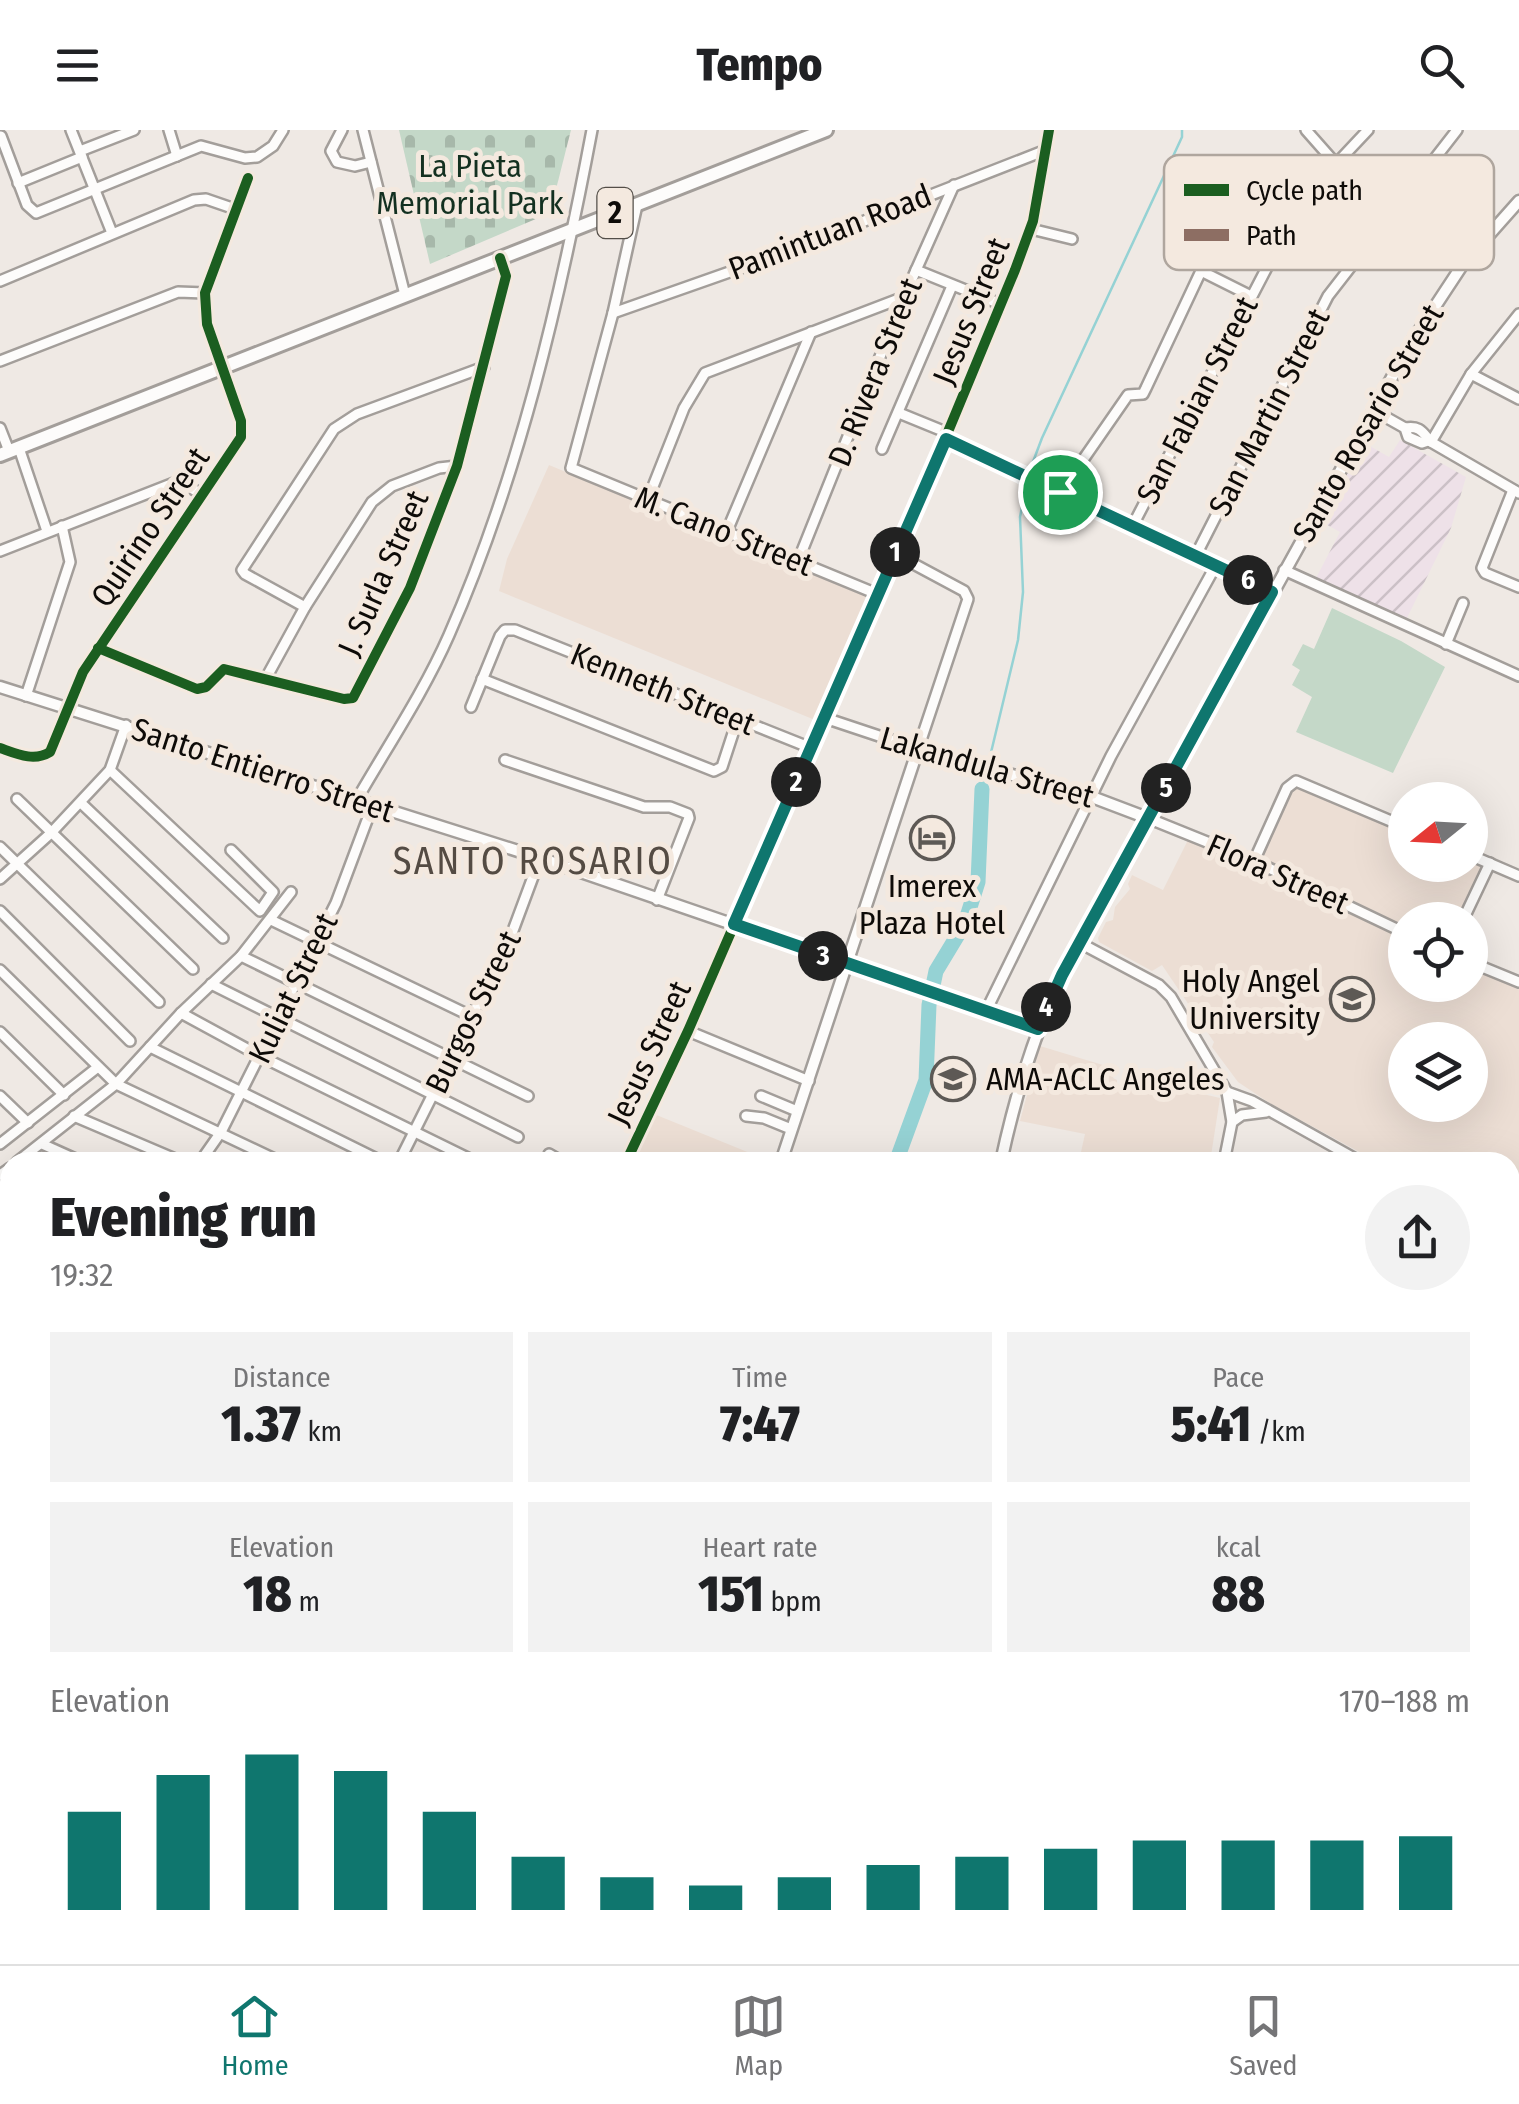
<!DOCTYPE html>
<meta charset="utf-8">
<style>
:root{--surface:#fff;--page:#f2f2f2;--text:#202124;--muted:#757577;--line:#e0e0e0;--accent:#0f766e}
body{margin:0;font-family:"Fira Sans Condensed",sans-serif;background:var(--page);color:var(--text);height:100vh;display:flex;flex-direction:column;font-size:38px;white-space:nowrap}
*{box-sizing:border-box;margin:0}
p{font-size:32px;color:var(--muted)}
.icon{flex:none;width:55px;height:55px;fill:none;stroke:currentColor;stroke-width:2;stroke-linecap:round;stroke-linejoin:round}
.map{position:relative;flex:1;overflow:hidden}
.sheet{position:absolute;left:0px;top:1022px;width:1520px;height:812px;display:flex;flex-direction:column;background:var(--surface);border-radius:30px 30px 0 0;box-shadow:0 10px 40px #0002}
.sheet>*{flex:none}
.needle{width:65px;rotate:252deg}
.controls{position:absolute;left:1388px;top:652px;display:grid;gap:20px}
.controls a{display:grid;place-items:center;width:100px;height:100px;border-radius:50%;background:var(--surface);box-shadow:0 10px 40px #0002;font-size:50px}
.pin{position:absolute;display:grid;place-items:center;width:85px;height:85px;color:#fff;margin:-42px;border:5px solid #fff;border-radius:50%;box-shadow:0 2px 10px #0007}
.km{position:absolute;width:50px;height:50px;margin:-25px;border-radius:50%;background:#222;color:#fff;font-size:28px;line-height:50px;text-align:center}
.round{display:grid;place-items:center;flex:none;width:105px;height:105px;border-radius:52px;background:var(--page)}
.head{display:flex;align-items:center;justify-content:space-between;height:170px;padding:0 50px}
h1{font-size:55px;font-weight:800;line-height:75px}
.figures{display:grid;grid-template-columns:repeat(3,1fr);gap:15px;height:170px;padding:10px 50px}
.figures div{display:grid;align-content:center;border-radius:0px;background:var(--page);text-align:center}
.figures b{font-size:50px;font-weight:800}
.figures small{font-size:28px;font-weight:400}
.figures p{font-size:28px}
.chart{height:280px;padding:20px 50px}
.chart p{display:flex;justify-content:space-between}
.chart svg{width:100%;height:180px;margin-top:10px;stroke:var(--accent);stroke-width:6}
header{display:flex;justify-content:space-between;align-items:center;height:130px;padding:0 50px;background:var(--surface);font-size:45px;font-weight:800}
.tab-bar{display:flex;justify-content:space-around;align-items:center;height:140px;border-top:2px solid var(--line);background:var(--surface);font-size:28px;color:var(--muted)}
.tab-bar a{display:grid;justify-items:center;gap:5px}
.tab-bar .active{color:var(--accent)}
.map>svg:first-child{display:block}
.industrial{fill:url(#industrial-furrows)}
.education{fill:#ecded4;fill-rule:evenodd}
.cemetery{fill:url(#cemetery-stones)}
.garden{fill:#c4d8c8}
.lines{fill:none;stroke-linecap:round;stroke-linejoin:round}
.stream{stroke:#95d2d4;stroke-width:2.5}
.river{stroke:#95d2d4;stroke-width:15}
.minor-casing{stroke:#a39e9a;stroke-width:14}
.major-casing{stroke:#a39e9a;stroke-width:15}
.highway-casing{stroke:#a39e9a;stroke-width:18}
.minor{stroke:#fdfcfb;stroke-width:9}
.major{stroke:#fdfcfb;stroke-width:10}
.highway{stroke:#fdfcfb;stroke-width:12}
.quiet{stroke:#8d6e63;stroke-width:8;stroke-dasharray:15 8;stroke-linecap:butt}
.cycleway-casing{stroke:#f4e9df;stroke-width:16}
.cycleway{stroke:#1b5e20;stroke-width:10}
.route-casing{stroke:#fff;stroke-width:20}
.route{stroke:#0f766e;stroke-width:12}
.labels{text-anchor:middle;stroke-width:10;stroke-linejoin:round;paint-order:stroke}
.shield{fill:#f4e9df;stroke:#534e48;stroke-width:2.5}
.shield-label{font-size:30px;font-weight:bold;fill:#0e0b08}
.park-label{font-size:32px;fill:#133020;stroke:#f4e9df}
.street-label{font-size:32px;fill:#0e0b08;stroke:#f4e9df}
.poi-label{font-size:32px;fill:#0e0b08;stroke:#f4e9df}
.quarter-label{font-size:38px;letter-spacing:2.5px;fill:#544b43;stroke:#f4e9df}
.key{fill:#f4e9df;stroke:#afa69e;stroke-width:2.5}
.key-label{font-size:28px;fill:#0e0b08}
</style>
<header><svg class="icon" aria-label="menu" viewBox="0 0 24 24"><path d="M4 6h16M4 12h16M4 18h16"/></svg>Tempo<svg class="icon" aria-label="search" viewBox="0 0 24 24"><circle cx="10" cy="10" r="6"/><path d="M15 15l6 6"/></svg></header>
<div class="map">
<svg width="1519" height="1834" viewBox="0 0 1519 1834">
<defs>
<pattern id="industrial-furrows" width="10" height="10" patternUnits="userSpaceOnUse" patternTransform="scale(2.5)"><rect width="10" height="10" fill="#eee1e8"/><path d="M-1 1l2-2M0 10L10 0M9 11l2-2" fill="none" stroke="#cbc0c6"/></pattern>
<pattern id="cemetery-stones" width="16" height="16" patternUnits="userSpaceOnUse" patternTransform="scale(2.5)"><rect width="16" height="16" fill="#c4d8c8"/><path d="M2 7V4a2 2 0 0 1 4 0v3zM10 15v-3a2 2 0 0 1 4 0v3z" fill="#a7b8aa"/></pattern>
</defs>
<rect width="100%" height="100%" fill="#efe9e4"/>
<polygon class="industrial" points="1400,310 1466,347 1451,398 1405,492 1315,450 1340,402 1320,391 1361,311 1389,327"/>
<g class="education">
<polygon points="549,335 867,467 815,590 499,461 507,429"/>
<path d="M1297 655 1405 701V735H1470V730L1481 737 1459 790H1405V855H1470V837L1519 856V1061L1510 1077V1032H1378L1271 974 1238 952 1212 917 1214 912 1162 835 1152 841 1099 812 1098 808 1106 792 1113 790 1115 777 1130 759 1128 754 1132 745 1163 760 1188 710 1258 739 1292 659ZM1405 910H1470V975H1405Z"/>
<polygon points="1040,916 1116,939 1113,948 1117,950 1117,955 1161,966 1164,955 1220,968 1210,1032 1085,1032 1079,1031 1085,1004 1020,991"/>
<polygon points="940,936 970,943 966,963 935,956"/>
<polygon points="654,984 772,1032 634,1032"/>
</g>
<g class="cemetery">
<polygon points="399,0 571,0 550,83 430,134"/>
<polygon points="1290,1825 1424,1825 1414,1834 1285,1834"/>
</g>
<polygon class="garden" points="1332,478 1401,511 1445,537 1393,643 1296,602 1312,567 1292,555 1300,540 1292,535 1303,514 1314,519"/>
<g class="lines">
<g class="stream">
<polyline points="1028,345 1042,308 1182,7 1182,0"/>
<polyline points="988,635 1018,510 1023,462 1020,387 1027,353"/>
<polyline points="982,659 986,643"/>
</g>
<g class="river">
<polyline points="896,1032 926,950 929,875 936,841 965,793 978,752 982,659"/>
<polyline points="752,1834 759,1825"/>
</g>
<defs>
<g id="minor">
<polyline points="71,0 112,103"/>
<polyline points="169,0 177,26"/>
<polyline points="342,0 331,21 337,32 355,36 371,32"/>
<polyline points="363,0 405,165"/>
<polyline points="1306,0 1336,34 1463,134"/>
<polyline points="1,6 27,75 36,83 201,16 245,28 257,27 273,16 283,0"/>
<polyline points="80,21 134,0"/>
<polyline points="18,53 82,27"/>
<polyline points="637,75 613,183 571,338 877,464"/>
<polyline points="1031,99 1072,109"/>
<polyline points="916,140 1000,174"/>
<polyline points="1201,141 1251,166"/>
<polyline points="0,151 194,70 206,69 235,79"/>
<polyline points="613,183 775,126 1046,20"/>
<polyline points="0,231 178,162 205,163"/>
<polyline points="1471,244 1519,269"/>
<polyline points="1373,280 1405,298 1408,307 1422,313 1428,311"/>
<polyline points="899,283 948,303"/>
<polyline points="0,298 9,321"/>
<path d="M1405 298C1420 295 1423 303 1431 312L1519 363"/>
<polyline points="945,309 1272,462"/>
<polyline points="1431,312 1471,244 1519,184"/>
<polyline points="19,318 47,401"/>
<polyline points="882,319 952,156"/>
<polyline points="1513,360 1482,438 1485,443 1519,457"/>
<polyline points="1060,363 1128,265 1143,264 1146,258 1201,141 1201,124 1222,79 1251,46 1290,93"/>
<polyline points="648,369 684,278 705,243 904,167"/>
<polyline points="1132,397 1290,93 1336,34 1368,0"/>
<polyline points="727,401 811,202"/>
<polyline points="0,421 179,351 203,365"/>
<polyline points="1196,425 1328,166 1457,0"/>
<polyline points="798,431 904,167 954,55"/>
<polyline points="1284,440 1519,546"/>
<polyline points="305,477 245,444 242,440 334,299 357,284 484,237"/>
<polyline points="1446,514 1463,473"/>
<polyline points="98,518 197,559 206,557 224,539 344,569 353,568 410,458 457,336 506,146 500,128"/>
<polyline points="482,549 714,641 722,637 738,588"/>
<polyline points="265,550 305,477 372,372 392,356 439,338 457,336"/>
<polyline points="26,566 70,432 62,396"/>
<polyline points="471,577 500,506 505,500 515,500 811,618"/>
<polyline points="825,588 918,619 968,469 964,461 895,424"/>
<path d="M0 618C17 624 34 632 50 622L83 542 241 307V291L207 194 205 163 248 48"/>
<polyline points="505,630 644,677 670,677 688,684 689,688 657,770"/>
<polyline points="110,640 260,781 273,762 231,720"/>
<polyline points="17,669 193,839"/>
<path d="M356 671C387 617 424 562 449 505 519 346 560 170 592 0"/>
<polyline points="81,673 223,808"/>
<polyline points="1150,689 1254,731 1405,803"/>
<polyline points="0,717 159,872"/>
<polyline points="1470,725 1519,746"/>
<polyline points="1254,731 1287,658 1296,651 1405,697"/>
<polyline points="0,749 51,703 110,640 126,595"/>
<polyline points="0,781 130,911"/>
<polyline points="271,790 473,887"/>
<polyline points="1463,790 1490,733"/>
<polyline points="1080,813 1159,855 1171,867 1227,962 1232,992 1224,1032"/>
<polyline points="241,826 528,966"/>
<polyline points="1470,832 1519,852"/>
<polyline points="0,840 116,954 281,1032"/>
<polyline points="211,854 518,1007"/>
<polyline points="986,881 1111,626 1216,435"/>
<polyline points="181,883 260,926 476,1032"/>
<polyline points="688,901 809,951"/>
<polyline points="0,902 64,965"/>
<polyline points="150,917 383,1032"/>
<polyline points="1227,962 1252,971 1361,1032"/>
<polyline points="0,966 28,993"/>
<polyline points="761,966 797,981"/>
<polyline points="74,986 182,1032"/>
<polyline points="746,986 764,988 791,999"/>
<polyline points="1232,992 1242,985 1266,982"/>
<polyline points="0,1014 98,937"/>
<polyline points="42,1014 82,1032"/>
<polyline points="549,1024 563,1032"/>
<polyline points="17,1032 116,954 181,883 241,826 291,762"/>
<polyline points="200,1032 221,1002 336,773 372,677"/>
<polyline points="399,1032 508,814 540,728"/>
<polyline points="626,1032 688,901 945,309 1015,140 1033,91 1049,0"/>
<polyline points="0,1045 10,1038"/>
<polyline points="0,1080 10,1087"/>
<polyline points="1510,1085 1519,1068"/>
<polyline points="1510,1115 1519,1120"/>
<polyline points="0,1138 2,1125"/>
<polyline points="0,1166 10,1167"/>
<polyline points="0,1207 10,1209"/>
<polyline points="0,1251 10,1252"/>
<polyline points="1510,1268 1519,1252"/>
<polyline points="1510,1293 1519,1276"/>
<polyline points="0,1338 10,1340"/>
<polyline points="1510,1372 1519,1374"/>
<polyline points="0,1418 10,1419"/>
<polyline points="0,1461 10,1462"/>
<polyline points="0,1505 10,1473"/>
<polyline points="0,1658 10,1657"/>
<polyline points="0,1662 6,1782"/>
<polyline points="17,1825 17,1834"/>
<polyline points="146,1834 148,1825"/>
<polyline points="208,1834 211,1825"/>
<polyline points="267,1834 269,1825"/>
<polyline points="370,1834 372,1825"/>
<polyline points="434,1834 436,1825"/>
<polyline points="479,1834 480,1825"/>
<polyline points="622,1834 622,1825"/>
<polyline points="833,1834 843,1825"/>
<polyline points="1005,1834 1011,1825"/>
<polyline points="1099,1834 1103,1825"/>
<polyline points="1201,1834 1205,1825"/>
<polyline points="1282,1834 1287,1825"/>
<polyline points="1494,1834 1510,1825"/>
</g>
<g id="major">
<polyline points="0,557 540,728 1037,899"/>
<polyline points="781,1032 918,619 1092,667 1150,689"/>
<path d="M1001 1032C1015 966 1033 906 1062 845L1411 213 1463 134 1519 71"/>
<polyline points="0,1556 10,1555"/>
<polyline points="1510,1754 1519,1771"/>
<polyline points="561,1834 563,1825"/>
</g>
<polyline id="highway" points="0,325 826,0"/>
</defs>
<use href="#minor" class="minor-casing"/>
<use href="#major" class="major-casing"/>
<use href="#highway" class="highway-casing"/>
<use href="#minor" class="minor"/>
<use href="#major" class="major"/>
<use href="#highway" class="highway"/>
<g class="quiet">
<polyline points="1301,1833 1307,1825"/>
<polyline points="1405,1834 1416,1825"/>
</g>
<defs>
<g id="cycleway">
<polyline points="98,518 197,559 206,557 224,539 344,569 353,568 410,458 457,336 506,146 500,128"/>
<path d="M0 618C17 624 34 632 50 622L83 542 241 307V291L207 194 205 163 248 48"/>
<polyline points="626,1032 688,901 945,309 1015,140 1033,91 1049,0"/>
</g>
</defs>
<use href="#cycleway" class="cycleway-casing"/>
<use href="#cycleway" class="cycleway"/>
</g>
<g class="lines">
<defs>
<polygon id="route" points="946,309 1272,462 1062,845 1038,899 734,794"/>
</defs>
<use href="#route" class="route-casing"/>
<use href="#route" class="route"/>
</g>
<defs>
<symbol id="hotel-ring" viewBox="-11 -11 22 22"><circle r="9.5" fill="#f4e9df" stroke="#5d5955" stroke-width="1.5"/><path d="M-6-4.5h1.5V1H6V5H4.5V3h-9V5H-6ZM-4 0a1.8 1.8 0 1 1 3.6 0ZM.5 0V-2.5h3Q6-2.5 6 0Z" fill="#5d5955"/></symbol>
<symbol id="university-ring" viewBox="-11 -11 22 22"><circle r="9.5" fill="#f4e9df" stroke="#5d5955" stroke-width="1.5"/><path d="M0-5L7-2L0 1L-7-2ZM-4 1L0 2.5L4 1V4Q0 6-4 4Z" fill="#5d5955"/></symbol>
</defs>
<g fill-rule="evenodd">
<use href="#hotel-ring" x="907" y="683" width="50" height="50"/>
<use href="#university-ring" x="1327" y="844" width="50" height="50"/>
<use href="#university-ring" x="928" y="924" width="50" height="50"/>
</g>
<g class="labels">
<rect class="shield" x="597.5" y="58" width="35" height="50" rx="8"/>
<g class="shield-label">
<text x="615" y="93">2</text>
</g>
<g class="park-label">
<text x="470" y="47">La Pieta<tspan x="470" dy="37">Memorial Park</tspan></text>
</g>
<g class="street-label">
<text transform="translate(830 102) rotate(-21)" y="11">Pamintuan Road</text>
<text transform="translate(971 181) rotate(-68)" y="11">Jesus Street</text>
<text transform="translate(875 242) rotate(-68)" y="11">D. Rivera Street</text>
<text transform="translate(1197 270) rotate(-63)" y="11">San Fabian Street</text>
<text transform="translate(1269 282) rotate(-63)" y="11">San Martin Street</text>
<text transform="translate(1368 293) rotate(-60)" y="11">Santo Rosario Street</text>
<text transform="translate(150 397) rotate(-56)" y="11">Quirino Street</text>
<text transform="translate(724 401) rotate(22)" y="11">M. Cano Street</text>
<text transform="translate(383 443) rotate(-66)" y="11">J. Surla Street</text>
<text transform="translate(663 559) rotate(22)" y="11">Kenneth Street</text>
<text transform="translate(987 637) rotate(16)" y="11">Lakandula Street</text>
<text transform="translate(263 640) rotate(18)" y="11">Santo Entierro Street</text>
<text transform="translate(1278 744) rotate(24)" y="11">Flora Street</text>
<text transform="translate(293 858) rotate(-64)" y="11">Kuliat Street</text>
<text transform="translate(473 882) rotate(-64)" y="11">Burgos Street</text>
<text transform="translate(649 923) rotate(-65)" y="11">Jesus Street</text>
</g>
<g class="poi-label">
<text x="932" y="767">Imerex<tspan x="932" dy="37">Plaza Hotel</tspan></text>
<text x="1320" y="862" text-anchor="end">Holy Angel<tspan x="1320" dy="37">University</tspan></text>
<text x="986" y="960" text-anchor="start">AMA-ACLC Angeles</text>
</g>
<g class="quarter-label">
<text x="533" y="744">SANTO ROSARIO</text>
</g>
</g>
<rect x="1164" y="25" width="330" height="115" rx="15" class="key"/>
<rect x="1184" y="54" width="45" height="12" fill="#1b5e20"/>
<rect x="1184" y="99" width="45" height="12" fill="#8d6e63"/>
<g class="key-label">
<text x="1246" y="70">Cycle path</text>
<text x="1246" y="115">Path</text>
</g>
</svg>
<div class="controls">
<a><svg class="needle" viewBox="-14 -14 28 28"><path d="M0-13l5 13h-10z" fill="#e53935"/><path d="M0 13l5-13h-10z" fill="#757577"/></svg></a>
<a><svg class="icon" aria-label="locate" viewBox="0 0 24 24"><circle cx="12" cy="12" r="6"/><path d="M12 2v4M12 18v4M2 12h4M18 12h4"/></svg></a>
<a><svg class="icon" aria-label="layers" viewBox="0 0 24 24"><path d="M12 4l9 5-9 5-9-5zM3 14l9 5 9-5"/></svg></a>
</div>
<div class="pin" style="left:1060px;top:362px;background:#1e9e55"><svg class="icon" aria-label="arrive" viewBox="0 0 24 24"><path d="M6 21V4h12l-3 4 3 4H6"/></svg></div>
<b class="km" style="left:895px;top:422px">1</b>
<b class="km" style="left:796px;top:652px">2</b>
<b class="km" style="left:823px;top:826px">3</b>
<b class="km" style="left:1046px;top:877px">4</b>
<b class="km" style="left:1166px;top:658px">5</b>
<b class="km" style="left:1248px;top:450px">6</b>
<section class="sheet">
<div class="head"><div><h1>Evening run</h1><p>19:32</p></div><a class="round"><svg class="icon" aria-label="share" viewBox="0 0 24 24"><path d="M12 15V3M7 8l5-5 5 5M5 13v7h14v-7"/></svg></a></div>
<div class="figures">
<div><p>Distance</p><b>1.37<small> km</small></b></div>
<div><p>Time</p><b>7:47</b></div>
<div><p>Pace</p><b>5:41<small> /km</small></b></div>
</div>
<div class="figures">
<div><p>Elevation</p><b>18<small> m</small></b></div>
<div><p>Heart rate</p><b>151<small> bpm</small></b></div>
<div><p>kcal</p><b>88</b></div>
</div>
<div class="chart"><p><span>Elevation</span>170–188 m</p>
<svg viewBox="0 0 160 44" preserveAspectRatio="none"><path d="M5 44V20M15 44V11M25 44V6M35 44V10M45 44V20M55 44V31M65 44V36M75 44V38M85 44V36M95 44V33M105 44V31M115 44V29M125 44V27M135 44V27M145 44V27M155 44V26"/></svg>
</div>
</section>
</div>
<nav class="tab-bar">
<a class="active"><svg class="icon" aria-label="home" viewBox="0 0 24 24"><path d="M3 11l9-7 9 7M6 9v11h12V9"/></svg>Home</a>
<a><svg class="icon" aria-label="map" viewBox="0 0 24 24"><path d="M3 6l6-2 6 2 6-2v14l-6 2-6-2-6 2zM9 4v14M15 6v14"/></svg>Map</a>
<a><svg class="icon" aria-label="saved" viewBox="0 0 24 24"><path d="M7 4h10v16l-5-4-5 4z"/></svg>Saved</a>
</nav>
